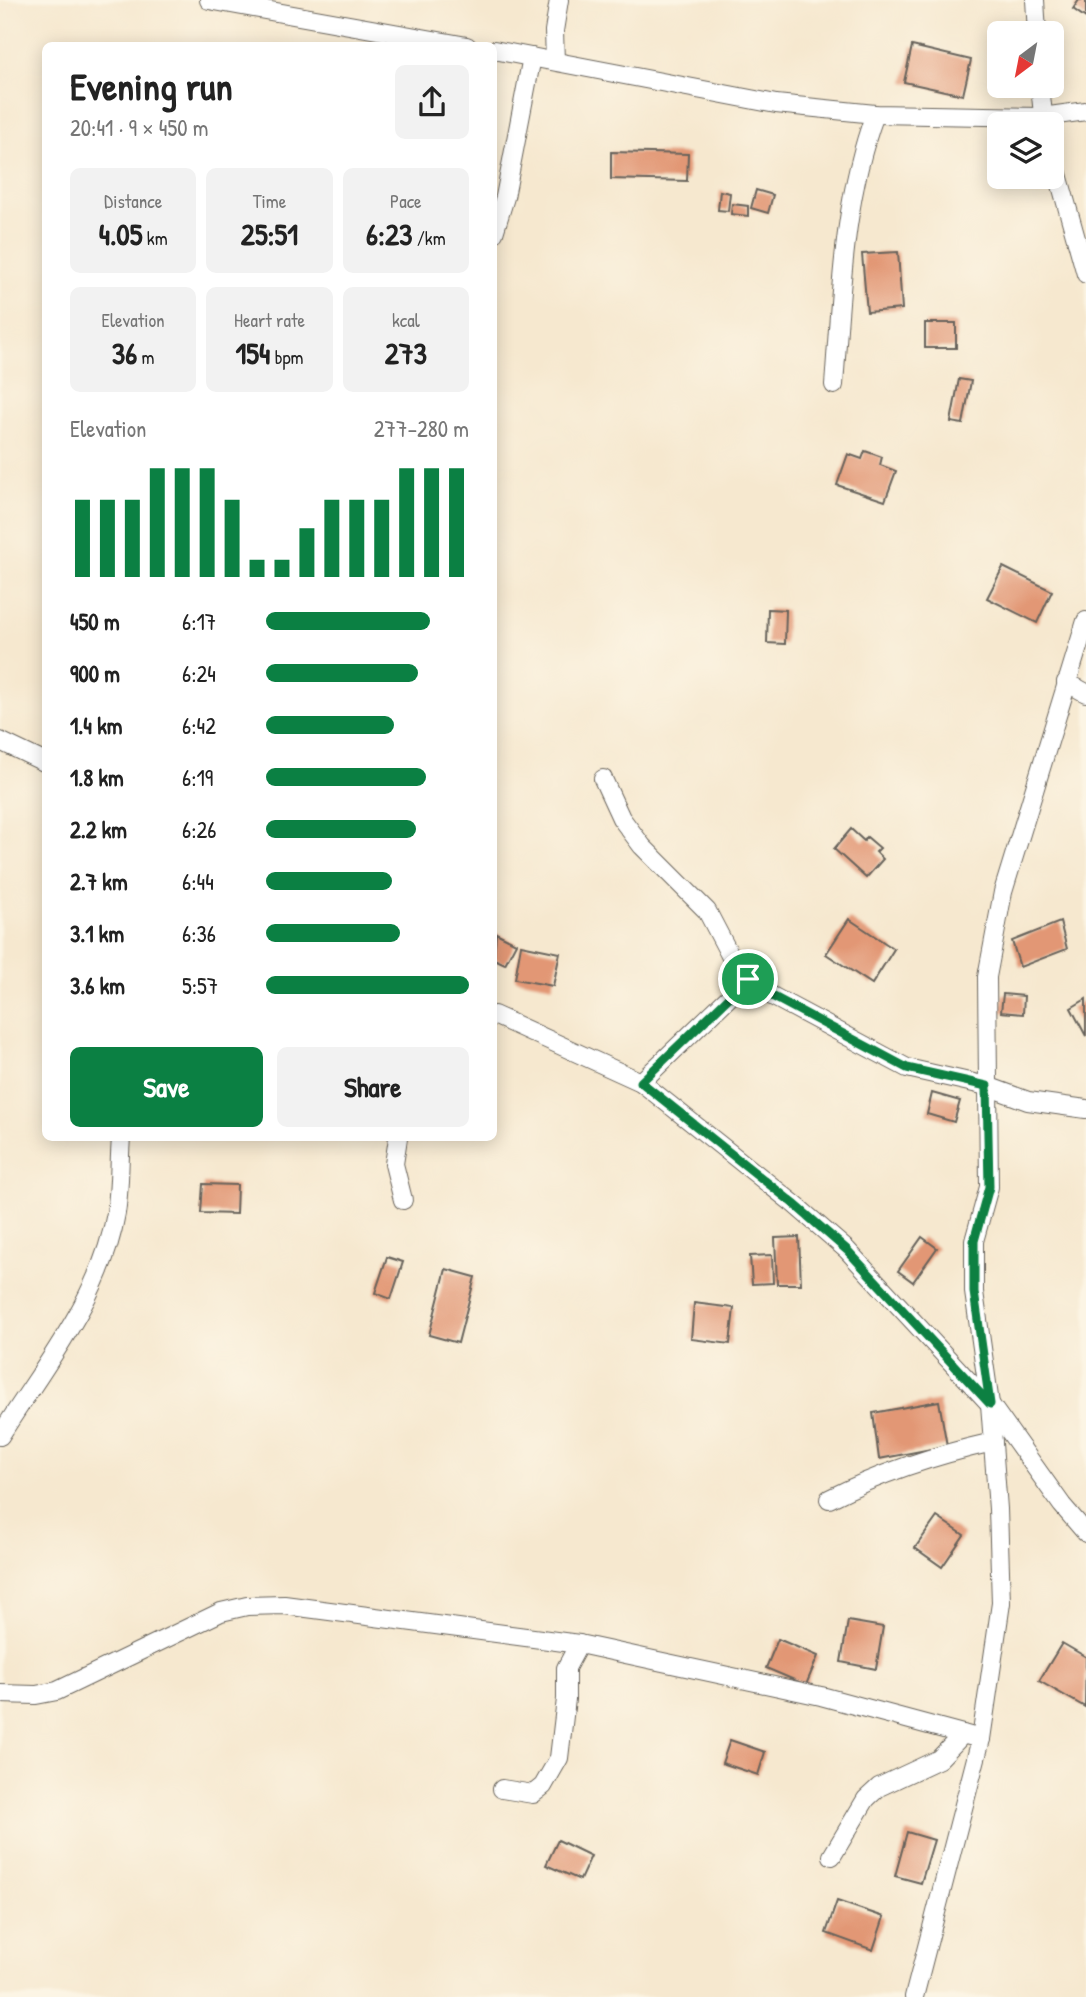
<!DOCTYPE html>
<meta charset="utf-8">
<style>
:root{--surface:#fff;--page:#f2f2f2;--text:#222;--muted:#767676;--accent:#0b8043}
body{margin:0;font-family:"Patrick Hand",sans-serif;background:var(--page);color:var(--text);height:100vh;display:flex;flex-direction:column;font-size:26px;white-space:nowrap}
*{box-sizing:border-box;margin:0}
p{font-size:23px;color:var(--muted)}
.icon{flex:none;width:38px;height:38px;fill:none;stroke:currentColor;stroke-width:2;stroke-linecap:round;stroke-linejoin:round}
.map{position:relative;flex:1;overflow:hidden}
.drawer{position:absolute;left:42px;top:42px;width:455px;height:1099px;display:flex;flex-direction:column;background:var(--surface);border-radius:10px;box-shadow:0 4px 18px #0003}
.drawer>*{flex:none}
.needle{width:46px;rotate:212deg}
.controls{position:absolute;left:987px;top:21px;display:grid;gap:14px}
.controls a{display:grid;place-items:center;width:77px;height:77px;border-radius:10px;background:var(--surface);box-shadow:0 4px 18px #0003;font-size:35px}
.pin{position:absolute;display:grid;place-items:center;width:60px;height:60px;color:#fff;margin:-30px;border:4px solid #fff;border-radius:50%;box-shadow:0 2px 7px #0007}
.round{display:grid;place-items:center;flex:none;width:74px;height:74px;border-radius:10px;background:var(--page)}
.summary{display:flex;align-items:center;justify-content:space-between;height:119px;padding:0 28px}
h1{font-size:38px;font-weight:800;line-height:52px}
.stats{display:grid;grid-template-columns:repeat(3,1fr);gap:10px;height:119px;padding:7px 28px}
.stats div{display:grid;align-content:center;border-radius:10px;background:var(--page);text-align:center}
.stats b{font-size:30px;font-weight:800}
.stats small{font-size:19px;font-weight:400}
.stats p{font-size:19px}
.chart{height:196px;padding:14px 28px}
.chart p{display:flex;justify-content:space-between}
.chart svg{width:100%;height:126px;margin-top:7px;stroke:var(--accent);stroke-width:6}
.button{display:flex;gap:14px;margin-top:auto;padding:14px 28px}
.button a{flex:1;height:80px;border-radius:10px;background:var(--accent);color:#fff;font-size:28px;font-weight:800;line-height:80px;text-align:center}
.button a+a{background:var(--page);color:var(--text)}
ul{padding:0 28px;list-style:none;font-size:23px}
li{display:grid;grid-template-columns:112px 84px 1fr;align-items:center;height:52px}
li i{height:18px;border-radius:9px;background:var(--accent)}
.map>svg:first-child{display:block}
.building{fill:#e29775}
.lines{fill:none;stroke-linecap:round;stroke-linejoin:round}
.minor-casing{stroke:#68635b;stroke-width:20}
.minor{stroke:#fff;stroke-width:18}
.route-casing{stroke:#fff;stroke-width:14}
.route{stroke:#0b8043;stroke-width:9}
</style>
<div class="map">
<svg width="1086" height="1997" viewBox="0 0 1086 1997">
<rect width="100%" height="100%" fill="#fcf5e5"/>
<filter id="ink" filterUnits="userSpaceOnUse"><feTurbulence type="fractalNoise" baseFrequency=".0143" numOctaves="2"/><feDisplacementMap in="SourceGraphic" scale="14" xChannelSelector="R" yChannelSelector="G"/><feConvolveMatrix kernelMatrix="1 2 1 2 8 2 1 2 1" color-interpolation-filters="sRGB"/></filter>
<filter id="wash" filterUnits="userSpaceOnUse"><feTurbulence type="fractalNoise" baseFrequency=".00686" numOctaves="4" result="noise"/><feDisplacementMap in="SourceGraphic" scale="28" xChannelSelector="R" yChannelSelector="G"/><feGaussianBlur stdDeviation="1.57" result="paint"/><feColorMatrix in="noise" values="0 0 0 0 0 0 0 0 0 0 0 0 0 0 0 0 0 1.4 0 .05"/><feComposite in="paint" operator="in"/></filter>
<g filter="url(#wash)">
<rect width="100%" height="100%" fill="#f6e8cf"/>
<g id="blocks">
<g class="building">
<polygon points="1079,0 1086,0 1086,18 1073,9"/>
<polygon points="912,46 971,60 963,95 904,82"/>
<polygon points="611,152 688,154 687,181 611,179"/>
<polygon points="756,190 773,195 768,213 751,208"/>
<polygon points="720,191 730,193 728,211 718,210"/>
<polygon points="732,204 748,206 748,216 731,214"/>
<polygon points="898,252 902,309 867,312 862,254"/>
<rect x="925" y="323" width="31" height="25"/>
<polygon points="959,379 971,381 963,424 951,422"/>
<polygon points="865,451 882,457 880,465 896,471 885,501 837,485 848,454 862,459"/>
<polygon points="1003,567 1052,591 1037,623 987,598"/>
<polygon points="768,609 786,610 785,644 767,643"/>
<polygon points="851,829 864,841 867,837 880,848 876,852 883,859 866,878 834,849"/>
<polygon points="849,919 894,949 872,984 826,954"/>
<polygon points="1060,922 1067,949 1020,967 1012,941"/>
<polygon points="496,933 516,943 505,964 494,959"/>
<polygon points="521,945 560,953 553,986 515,979"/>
<polygon points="1003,994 1024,996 1023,1014 1001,1012"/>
<polygon points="1086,999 1086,1036 1071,1008"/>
<polygon points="932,1093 960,1101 954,1122 927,1114"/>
<polygon points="203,1184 237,1185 236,1214 201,1213"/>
<polygon points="799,1237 801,1284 777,1284 775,1238"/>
<polygon points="922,1237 937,1248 913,1282 898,1271"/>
<polygon points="772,1255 773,1283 752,1284 750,1256"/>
<polygon points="387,1257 403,1262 391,1299 375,1293"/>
<polygon points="446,1269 475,1277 458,1343 429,1335"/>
<polygon points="694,1303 734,1308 730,1344 691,1339"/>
<polygon points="939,1401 947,1446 879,1459 873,1413"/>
<polygon points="937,1517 964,1535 942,1567 915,1548"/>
<polygon points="848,1621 883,1627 876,1669 841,1662"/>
<polygon points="778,1639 818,1656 806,1685 766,1668"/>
<polygon points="1062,1643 1086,1657 1085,1707 1039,1681"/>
<polygon points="730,1740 765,1752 758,1775 722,1763"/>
<polygon points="907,1832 934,1840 921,1883 895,1876"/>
<polygon points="558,1840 591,1856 580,1880 546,1865"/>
<polygon points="837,1901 884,1917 873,1950 826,1933"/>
</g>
</g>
</g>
<g filter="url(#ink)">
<use href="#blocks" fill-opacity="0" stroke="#68635b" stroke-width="2"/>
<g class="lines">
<defs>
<g id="minor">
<polyline points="209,0 467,46"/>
<polyline points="1035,0 1037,33"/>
<polyline points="494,50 776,104 875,114 1042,117 1086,111"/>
<polyline points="555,61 554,31 559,0"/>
<polyline points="1040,86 1044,124"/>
<polyline points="1052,153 1086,274"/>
<polyline points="494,233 505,197 532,57"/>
<path d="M834 385C841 294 843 200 875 114"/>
<polyline points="1066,682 1086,693"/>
<polyline points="0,741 46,763"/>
<polyline points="603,779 621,818 642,846 707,911 732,959 748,979 772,996 907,1068 987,1086 1028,1101 1086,1109"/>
<polyline points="494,1015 641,1082 794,1204 847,1250 990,1404 1062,1505 1086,1533"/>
<polyline points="641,1082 748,979"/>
<polyline points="398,1138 394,1164 403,1200"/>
<path d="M0 1436C43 1367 102 1296 116 1213 120 1188 119 1162 121 1138"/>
<path d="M829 1499C882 1472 935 1455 993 1442"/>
<polyline points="0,1694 36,1695 57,1691 221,1612 247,1606 284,1605 579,1644 821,1696 981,1739"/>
<polyline points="502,1789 533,1794 543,1786 559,1758 566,1699 566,1668 579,1644"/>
<polyline points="832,1856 866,1799 879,1787 939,1759 963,1734"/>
<polyline points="914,1997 981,1739 1001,1603 998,1509 990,1404 974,1292 974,1241 989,1187 987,977 1003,892 1086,621"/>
</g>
</defs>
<use href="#minor" class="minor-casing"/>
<use href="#minor" class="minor"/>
</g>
</g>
<g class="lines" filter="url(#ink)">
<defs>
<polygon id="route" points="748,979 772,996 907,1068 987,1086 989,1187 974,1241 974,1292 990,1404 847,1250 794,1204 641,1082"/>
</defs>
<use href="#route" class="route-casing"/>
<use href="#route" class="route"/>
</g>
</svg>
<div class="controls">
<a><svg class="needle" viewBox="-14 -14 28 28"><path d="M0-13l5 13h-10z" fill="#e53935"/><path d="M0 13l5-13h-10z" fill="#767676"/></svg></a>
<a><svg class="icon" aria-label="layers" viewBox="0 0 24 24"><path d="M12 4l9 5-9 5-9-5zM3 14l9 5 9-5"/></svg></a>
</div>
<div class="pin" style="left:748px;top:979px;background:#1e9e55"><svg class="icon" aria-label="arrive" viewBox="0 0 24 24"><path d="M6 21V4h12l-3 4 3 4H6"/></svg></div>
<section class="drawer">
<div class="summary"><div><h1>Evening run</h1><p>20:41 · 9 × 450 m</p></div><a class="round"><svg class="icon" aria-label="share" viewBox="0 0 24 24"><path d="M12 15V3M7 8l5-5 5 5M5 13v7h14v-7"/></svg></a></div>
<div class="stats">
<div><p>Distance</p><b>4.05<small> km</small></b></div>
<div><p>Time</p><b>25:51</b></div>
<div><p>Pace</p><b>6:23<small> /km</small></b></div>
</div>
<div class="stats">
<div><p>Elevation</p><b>36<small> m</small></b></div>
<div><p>Heart rate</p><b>154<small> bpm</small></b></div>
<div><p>kcal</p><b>273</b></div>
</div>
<div class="chart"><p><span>Elevation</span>277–280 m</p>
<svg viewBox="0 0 160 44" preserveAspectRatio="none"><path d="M5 44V17M15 44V17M25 44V17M35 44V6M45 44V6M55 44V6M65 44V17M75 44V38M85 44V38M95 44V27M105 44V17M115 44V17M125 44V17M135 44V6M145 44V6M155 44V6"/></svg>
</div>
<ul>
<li><b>450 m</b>6:17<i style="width:81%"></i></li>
<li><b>900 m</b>6:24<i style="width:75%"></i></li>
<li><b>1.4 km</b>6:42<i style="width:63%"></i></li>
<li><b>1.8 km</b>6:19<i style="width:79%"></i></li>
<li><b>2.2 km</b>6:26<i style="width:74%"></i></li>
<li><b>2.7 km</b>6:44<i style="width:62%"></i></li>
<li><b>3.1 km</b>6:36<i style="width:66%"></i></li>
<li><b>3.6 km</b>5:57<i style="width:100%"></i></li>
</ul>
<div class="button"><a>Save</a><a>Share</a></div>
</section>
</div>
